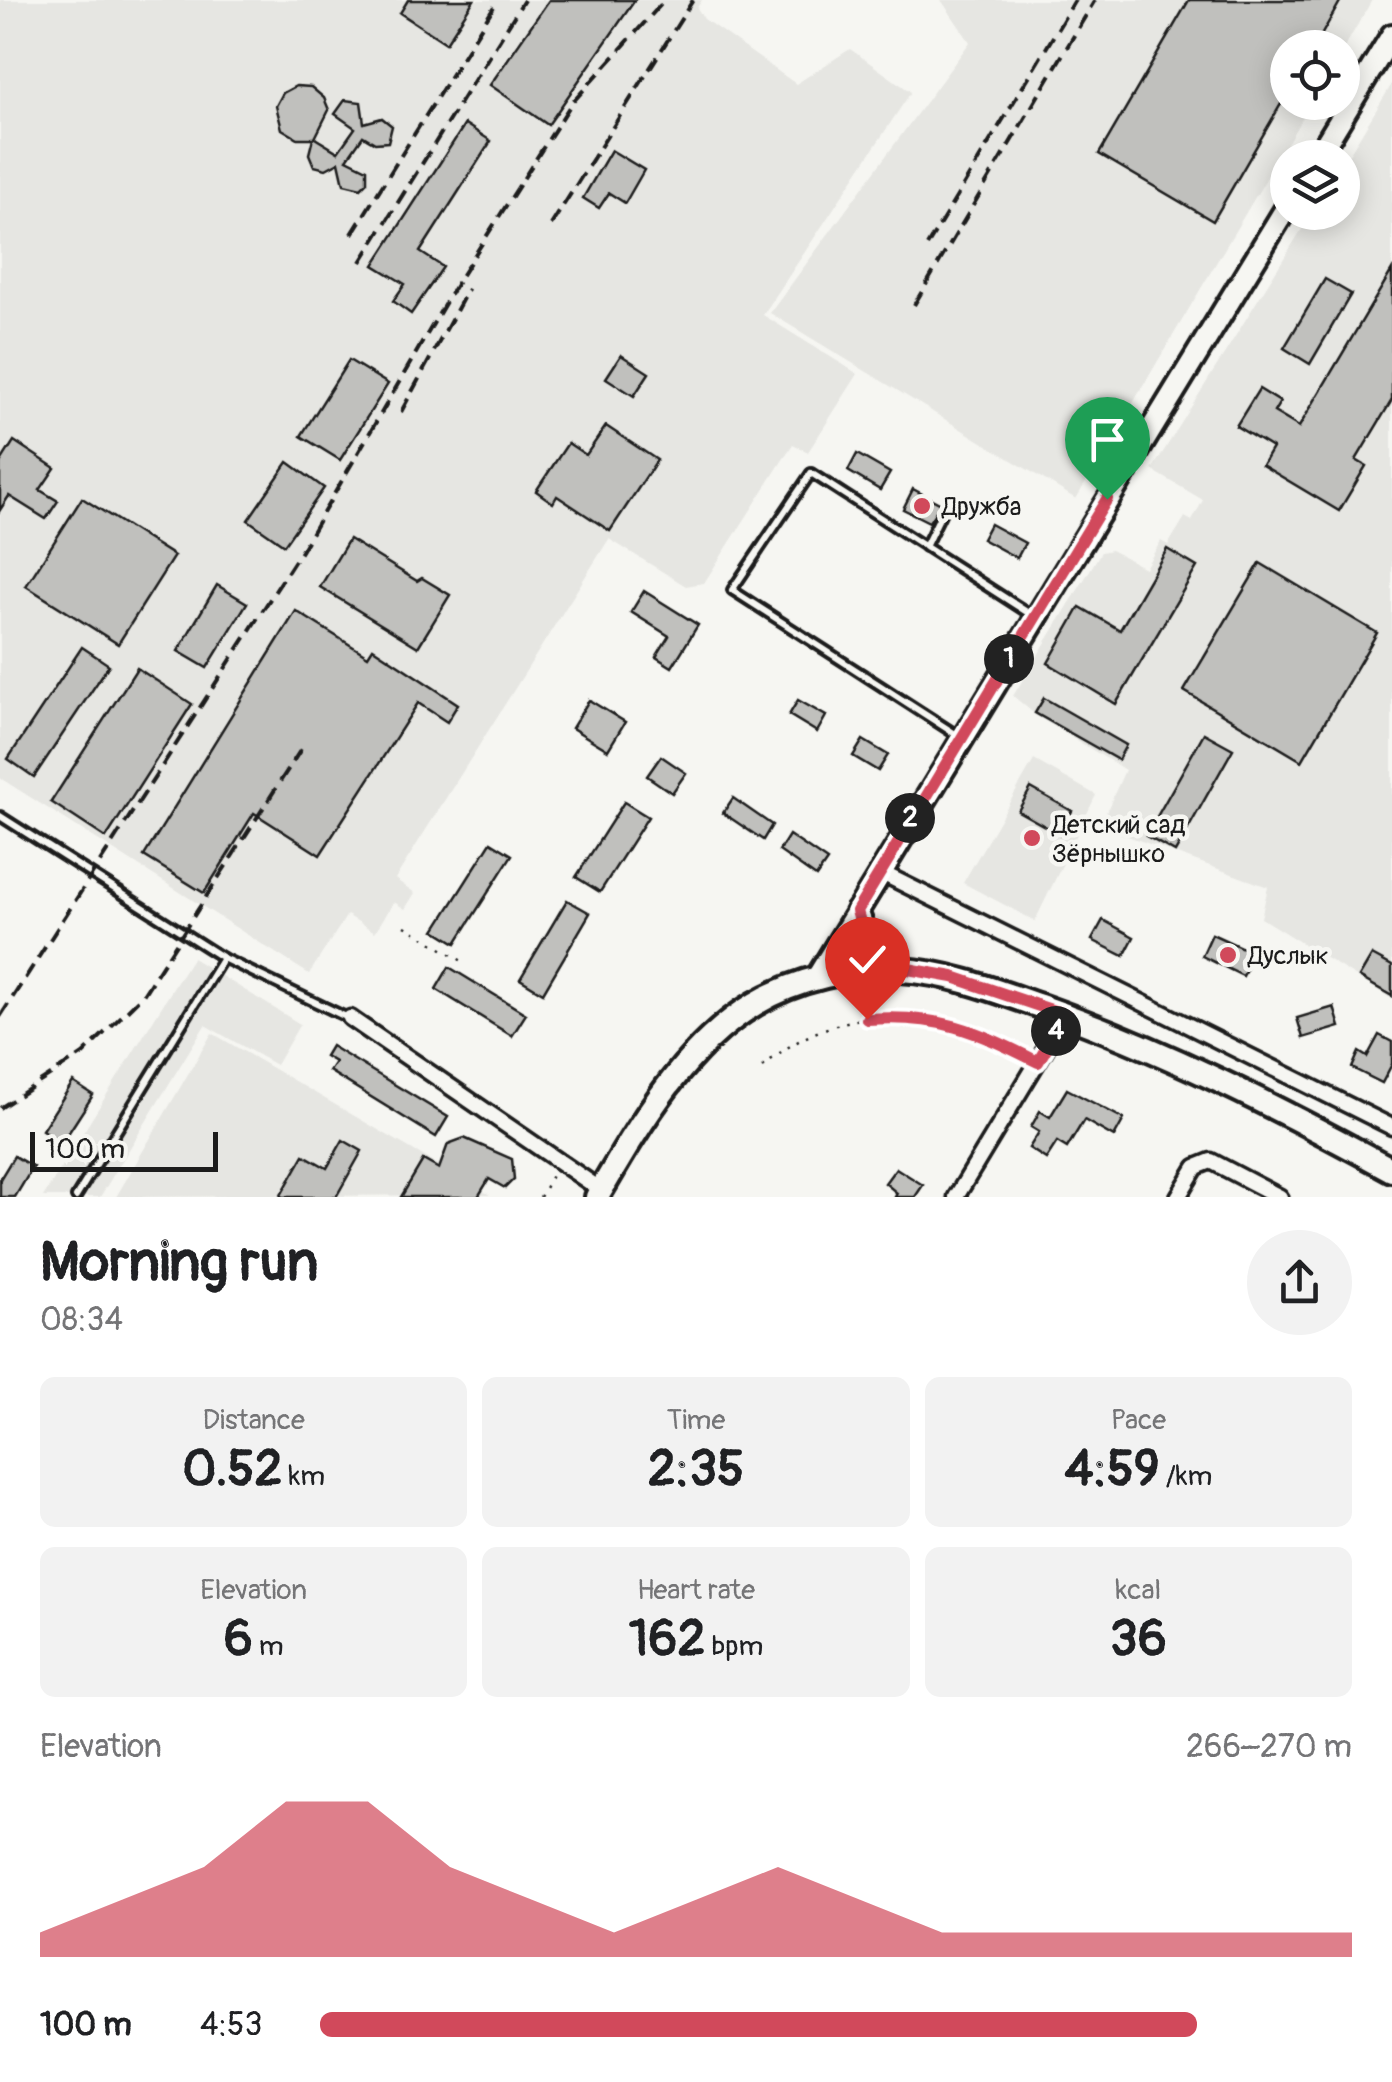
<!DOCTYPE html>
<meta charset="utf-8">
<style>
:root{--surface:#fff;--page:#f2f2f2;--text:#202124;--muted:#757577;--accent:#d1495b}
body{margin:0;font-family:Pangolin,sans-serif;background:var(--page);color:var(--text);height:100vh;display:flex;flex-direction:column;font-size:38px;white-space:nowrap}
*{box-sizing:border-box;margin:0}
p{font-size:32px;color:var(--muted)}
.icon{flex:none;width:55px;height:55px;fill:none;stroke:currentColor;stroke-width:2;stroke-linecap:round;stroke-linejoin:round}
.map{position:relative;height:1197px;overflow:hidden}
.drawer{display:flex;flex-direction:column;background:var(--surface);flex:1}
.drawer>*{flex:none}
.controls{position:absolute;left:1270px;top:30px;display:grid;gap:20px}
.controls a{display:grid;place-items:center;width:90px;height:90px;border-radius:50%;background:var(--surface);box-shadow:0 5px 25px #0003;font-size:50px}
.scale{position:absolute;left:30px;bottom:25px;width:188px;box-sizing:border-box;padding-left:10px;border:5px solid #1c1c1c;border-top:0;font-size:28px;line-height:35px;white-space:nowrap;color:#1c1c1c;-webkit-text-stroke:8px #f6f6f2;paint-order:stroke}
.pin{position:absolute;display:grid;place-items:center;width:85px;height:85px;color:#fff;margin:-102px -42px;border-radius:50% 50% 50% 0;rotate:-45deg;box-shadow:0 0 10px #0007}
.pin .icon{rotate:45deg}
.km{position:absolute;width:50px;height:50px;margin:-25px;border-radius:50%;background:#222;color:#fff;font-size:28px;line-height:50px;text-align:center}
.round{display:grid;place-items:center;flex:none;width:105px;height:105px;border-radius:52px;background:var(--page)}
.overview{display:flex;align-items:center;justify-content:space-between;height:170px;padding:0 40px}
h1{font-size:55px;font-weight:700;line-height:75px}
.metrics{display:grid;grid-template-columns:repeat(3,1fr);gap:15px;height:170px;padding:10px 40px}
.metrics div{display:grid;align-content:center;border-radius:15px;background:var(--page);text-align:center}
.metrics b{font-size:50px;font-weight:700}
.metrics small{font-size:28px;font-weight:400}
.metrics p{font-size:28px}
.chart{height:280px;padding:20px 40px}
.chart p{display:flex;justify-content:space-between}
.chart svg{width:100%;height:180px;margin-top:10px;fill:var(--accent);opacity:.7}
ul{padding:0 40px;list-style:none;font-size:32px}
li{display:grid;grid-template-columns:160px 120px 1fr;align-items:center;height:75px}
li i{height:25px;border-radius:12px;background:var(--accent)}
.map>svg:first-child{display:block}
.built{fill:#e6e6e2}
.building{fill:#c0c0bd;stroke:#1c1c1c;stroke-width:2.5}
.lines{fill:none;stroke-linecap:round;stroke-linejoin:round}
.service-casing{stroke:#1c1c1c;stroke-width:14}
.minor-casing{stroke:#1c1c1c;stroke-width:21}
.secondary-casing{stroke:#1c1c1c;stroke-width:28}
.primary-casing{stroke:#1c1c1c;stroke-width:30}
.path{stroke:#1c1c1c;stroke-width:2.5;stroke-dasharray:2.5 8;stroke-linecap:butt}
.service{stroke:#f6f6f2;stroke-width:6}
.minor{stroke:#f6f6f2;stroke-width:14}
.secondary{stroke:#f6f6f2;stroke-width:20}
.primary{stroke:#f6f6f2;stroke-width:22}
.rail{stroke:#1c1c1c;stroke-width:4;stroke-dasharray:15 8;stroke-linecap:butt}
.route-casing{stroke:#fff;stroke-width:20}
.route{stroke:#d1495b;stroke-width:12}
.poi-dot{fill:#d1495b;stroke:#f6f6f2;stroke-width:4}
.labels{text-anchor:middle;stroke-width:9;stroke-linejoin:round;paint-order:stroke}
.poi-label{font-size:25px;fill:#1c1c1c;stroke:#f6f6f2;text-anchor:start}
</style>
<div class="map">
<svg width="1392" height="1197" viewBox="0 0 1392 1197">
<rect width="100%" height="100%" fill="#f6f6f2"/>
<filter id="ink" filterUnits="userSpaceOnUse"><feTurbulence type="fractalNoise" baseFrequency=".01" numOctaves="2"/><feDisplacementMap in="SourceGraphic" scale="20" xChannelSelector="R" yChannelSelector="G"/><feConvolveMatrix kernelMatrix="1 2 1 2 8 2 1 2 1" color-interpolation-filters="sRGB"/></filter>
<g filter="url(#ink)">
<g class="built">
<polygon points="0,0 702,0 697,8 704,19 796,84 850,49 911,92 763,315 858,374 808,452 793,444 704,583 686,586 609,539 395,879 415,893 405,909 394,902 375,932 347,915 309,974 0,778"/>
<polygon points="941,0 1372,0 1343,50 1288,48 1288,102 1311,103 1076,499 770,313 970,42"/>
<polygon points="1392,84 1392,999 1261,918 1268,887 1100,826 1125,770 1037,716 1013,696 1101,552 1111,550 1145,568 1161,541 1168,545 1185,517 1192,521 1203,500 1152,470 1312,213 1342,212 1343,164"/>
<polygon points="1034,760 1096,795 1035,921 963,883"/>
<polygon points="192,958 300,1024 276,1065 205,1025 100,1197 43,1197"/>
<polygon points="212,1033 490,1195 116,1197"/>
</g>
<g class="building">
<polygon points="408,0 474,0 446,43 400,13"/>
<polygon points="549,0 635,0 548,125 490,85"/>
<polygon points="1189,0 1341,0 1314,48 1288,48 1288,92 1213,221 1099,154"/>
<polygon points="296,86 311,87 324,98 329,110 315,138 338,152 355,128 335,114 345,100 361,102 364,123 382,118 392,126 388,142 375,143 363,136 347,159 367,169 367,182 361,188 344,184 339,162 326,169 314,166 309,154 313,138 297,138 282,129 276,106 283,93"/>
<polygon points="465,124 491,141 420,252 443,267 411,314 393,301 405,284 374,265"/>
<polygon points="611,150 644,170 625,203 609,193 599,208 583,198"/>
<polygon points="1392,270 1392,400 1356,460 1366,466 1339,511 1262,465 1272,448 1236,426 1259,389 1280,402 1274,412 1299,427"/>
<polygon points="1325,279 1351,294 1310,364 1284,348"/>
<polygon points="621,355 649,373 634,396 606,378"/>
<polygon points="349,360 388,384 340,460 301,436"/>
<polygon points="606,426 657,460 610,531 557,496 553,503 536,491 568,443 586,455"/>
<polygon points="14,441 55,468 40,490 58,501 46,519 9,496 0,510 0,463"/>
<polygon points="857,454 890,473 880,490 848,471"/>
<polygon points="288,462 324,488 284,545 248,520"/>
<polygon points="913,489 941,504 929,522 903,509"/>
<polygon points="82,498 174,556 118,644 26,586"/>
<polygon points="990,524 1025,543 1017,558 982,539"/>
<polygon points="349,539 417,581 422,578 450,595 418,647 320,587"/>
<polygon points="1167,549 1197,567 1116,704 1048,663 1080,607 1120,630"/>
<polygon points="1260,563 1377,633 1302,761 1184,691"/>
<polygon points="217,585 247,603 207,668 178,651"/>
<polygon points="644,591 698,625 672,667 656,657 669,636 631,612"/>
<polygon points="296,611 368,656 373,648 458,704 447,722 418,703 320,855 254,813 204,893 144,856"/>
<polygon points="82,647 109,665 34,777 8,759"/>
<polygon points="137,668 192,704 106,838 51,802"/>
<polygon points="1044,698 1126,745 1118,760 1035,713"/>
<polygon points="589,700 625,722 608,750 572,728"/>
<polygon points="798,700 826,716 817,732 789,715"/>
<polygon points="1204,733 1233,749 1175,852 1146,836"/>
<polygon points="863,740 888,755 878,771 853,756"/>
<polygon points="661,756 686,773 672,793 647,776"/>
<polygon points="1031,788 1072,811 1059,834 1018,811"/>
<polygon points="733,798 772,825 763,840 723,813"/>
<polygon points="624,802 648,817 600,892 576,877"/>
<polygon points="789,835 827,861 816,877 779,851"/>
<polygon points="491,842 512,855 456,943 435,930"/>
<polygon points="567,900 590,913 543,993 520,979"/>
<polygon points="1103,920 1134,937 1124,956 1092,940"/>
<polygon points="1212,934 1254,953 1243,976 1202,956"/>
<polygon points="1372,955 1392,966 1392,996 1359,977"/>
<polygon points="449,967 526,1014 512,1036 436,989"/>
<polygon points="1334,1007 1340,1027 1303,1038 1297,1018"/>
<polygon points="1379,1035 1392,1042 1392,1064 1382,1083 1352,1068 1359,1052 1367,1057"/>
<polygon points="331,1046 448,1117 436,1137 329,1071 335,1062 325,1056"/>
<polygon points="73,1082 93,1095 62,1143 42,1130"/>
<polygon points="1067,1089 1124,1119 1114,1137 1084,1120 1067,1148 1057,1142 1046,1159 1029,1148 1039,1132 1031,1127 1040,1111 1050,1117"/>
<polygon points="464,1138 512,1159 514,1179 505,1188 489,1179 478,1197 401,1197 423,1160 439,1169 448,1144"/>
<polygon points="343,1140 362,1151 336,1197 280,1197 304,1155 327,1168"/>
<polygon points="14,1156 33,1167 15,1197 0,1197 0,1179"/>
<polygon points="896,1168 923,1185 915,1197 895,1197 897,1193 885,1183"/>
</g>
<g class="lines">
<defs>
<g id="service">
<polyline points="925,547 942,512"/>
<polyline points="960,737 732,590 811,473 1033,616"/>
<polyline points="0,816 223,958 348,1018"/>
<polyline points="76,1197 223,958"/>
</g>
<g id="minor">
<polyline points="878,871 1392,1127"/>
<polyline points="350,1018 601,1190"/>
<polyline points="956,1197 1066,1015"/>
<polyline points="1178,1197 1196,1167 1211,1161 1280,1197"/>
</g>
<g id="secondary">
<polyline points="1317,158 1392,35"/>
<polyline points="857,911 872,950 901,969"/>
<polyline points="816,979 1288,205"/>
</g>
<path id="primary" d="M597 1197C638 1127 683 1047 755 1004 797 979 851 966 901 970 950 973 994 990 1040 1006 1162 1049 1279 1108 1392 1170"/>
</defs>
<use href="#service" class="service-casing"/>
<use href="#minor" class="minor-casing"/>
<use href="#secondary" class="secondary-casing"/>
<use href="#primary" class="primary-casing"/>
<g class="path">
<polyline points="405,926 462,961"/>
<path d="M763 1067C811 1021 890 1004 954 1023 979 1030 1002 1044 1026 1056"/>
<polyline points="540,1197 554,1172"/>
</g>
<use href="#service" class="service"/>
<use href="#minor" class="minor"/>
<use href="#secondary" class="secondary"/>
<use href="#primary" class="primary"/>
<g class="rail">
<polyline points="551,225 693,0"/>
<polyline points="352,234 498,0"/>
<polyline points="927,246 1075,0"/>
<polyline points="361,262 524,0"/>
<polyline points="914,305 1095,0"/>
<polyline points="401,412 468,289"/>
<polyline points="0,1017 301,551 458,281 571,104 665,0"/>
<polyline points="0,1108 83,1054 143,995 303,746"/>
</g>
</g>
</g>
<g class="lines" filter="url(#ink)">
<defs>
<path id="route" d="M867 1019C939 1014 974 1030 1038 1062L1066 1015 953 977 891 966 865 940 857 911 1107 499"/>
</defs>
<use href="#route" class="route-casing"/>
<use href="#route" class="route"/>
</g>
<g class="poi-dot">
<circle cx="922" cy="506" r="10"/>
<circle cx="1032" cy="838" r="10"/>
<circle cx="1228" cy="955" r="10"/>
</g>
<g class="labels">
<g class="poi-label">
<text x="942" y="515">Дружба</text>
<text x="1052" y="833">Детский сад<tspan x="1052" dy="29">Зёрнышко</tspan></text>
<text x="1248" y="964">Дуслык</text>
</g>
</g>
</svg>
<div class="controls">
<a><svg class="icon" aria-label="locate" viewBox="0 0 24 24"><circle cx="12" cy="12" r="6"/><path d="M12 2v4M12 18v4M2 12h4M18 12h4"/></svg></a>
<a><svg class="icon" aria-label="layers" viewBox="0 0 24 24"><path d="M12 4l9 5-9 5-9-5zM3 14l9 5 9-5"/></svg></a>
</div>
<div class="scale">100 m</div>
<div class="pin" style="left:1107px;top:499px;background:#1e9e55"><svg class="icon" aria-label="arrive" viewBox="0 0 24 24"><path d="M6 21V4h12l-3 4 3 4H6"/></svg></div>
<div class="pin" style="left:867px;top:1019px;background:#d93025"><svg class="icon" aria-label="check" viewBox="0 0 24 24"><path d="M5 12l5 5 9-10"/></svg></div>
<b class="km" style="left:1009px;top:659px">1</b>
<b class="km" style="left:910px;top:818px">2</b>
<b class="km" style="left:1056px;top:1031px">4</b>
</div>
<section class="drawer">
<div class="overview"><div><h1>Morning run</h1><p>08:34</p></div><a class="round"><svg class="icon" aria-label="share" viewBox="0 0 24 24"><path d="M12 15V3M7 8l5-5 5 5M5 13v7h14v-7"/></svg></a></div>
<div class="metrics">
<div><p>Distance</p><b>0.52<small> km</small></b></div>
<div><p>Time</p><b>2:35</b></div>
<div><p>Pace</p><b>4:59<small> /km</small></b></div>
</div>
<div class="metrics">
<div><p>Elevation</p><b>6<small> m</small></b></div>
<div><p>Heart rate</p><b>162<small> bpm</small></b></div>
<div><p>kcal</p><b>36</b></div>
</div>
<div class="chart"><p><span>Elevation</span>266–270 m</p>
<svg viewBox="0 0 160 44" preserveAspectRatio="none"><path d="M0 44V38L10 30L20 22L30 6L40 6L50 22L60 30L70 38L80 30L90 22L100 30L110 38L120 38L130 38L140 38L150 38L160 38V44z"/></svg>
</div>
<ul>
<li><b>100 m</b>4:53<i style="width:85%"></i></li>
</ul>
</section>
